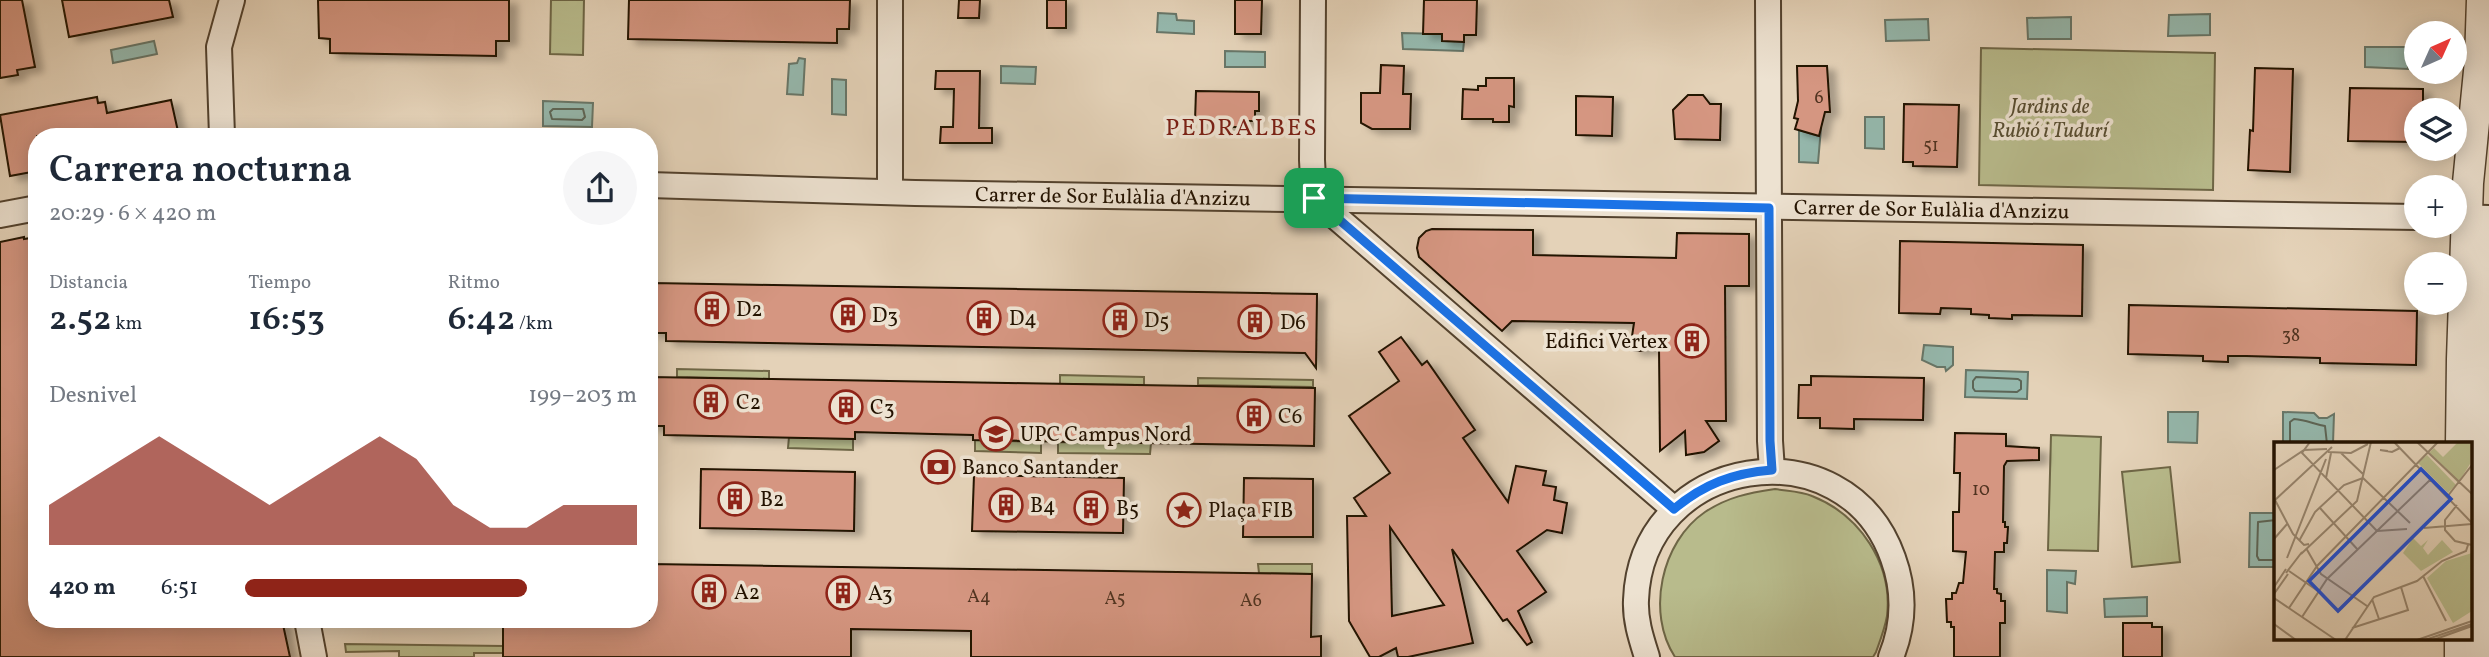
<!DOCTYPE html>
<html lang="es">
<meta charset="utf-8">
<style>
:root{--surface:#fff;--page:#f6f6f7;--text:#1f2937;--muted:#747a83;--accent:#8f2418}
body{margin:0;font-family:Vollkorn,serif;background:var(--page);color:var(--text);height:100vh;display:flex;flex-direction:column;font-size:26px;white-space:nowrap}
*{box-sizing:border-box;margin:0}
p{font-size:23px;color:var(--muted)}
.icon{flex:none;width:38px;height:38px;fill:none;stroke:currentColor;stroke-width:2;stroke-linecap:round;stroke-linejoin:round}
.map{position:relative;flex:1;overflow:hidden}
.panel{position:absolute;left:28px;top:128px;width:630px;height:500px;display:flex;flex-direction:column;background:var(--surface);border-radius:28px;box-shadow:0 4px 18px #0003}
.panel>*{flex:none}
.needle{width:46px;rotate:45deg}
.controls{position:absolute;left:2404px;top:21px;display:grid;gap:14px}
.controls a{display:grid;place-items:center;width:63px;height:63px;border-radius:50%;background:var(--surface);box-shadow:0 4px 18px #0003;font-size:35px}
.pin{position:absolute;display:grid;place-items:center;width:60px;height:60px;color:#fff;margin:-30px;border-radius:14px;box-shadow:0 4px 10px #0006}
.round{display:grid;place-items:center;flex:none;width:74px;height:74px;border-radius:37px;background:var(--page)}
.head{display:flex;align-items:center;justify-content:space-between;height:119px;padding:0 21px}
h1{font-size:38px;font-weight:600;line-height:52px}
.figures{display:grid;grid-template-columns:repeat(3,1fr);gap:10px;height:119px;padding:7px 21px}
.figures div{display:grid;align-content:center}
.figures b{font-size:35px;font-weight:600}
.figures small{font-size:19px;font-weight:400}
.figures p{font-size:19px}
.chart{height:196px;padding:14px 21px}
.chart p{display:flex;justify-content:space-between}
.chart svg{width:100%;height:126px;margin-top:7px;fill:var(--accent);opacity:.7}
ul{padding:0 21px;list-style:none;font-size:23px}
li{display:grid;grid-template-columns:112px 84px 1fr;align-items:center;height:52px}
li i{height:18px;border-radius:9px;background:var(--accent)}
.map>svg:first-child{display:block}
.green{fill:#b8bb8c;stroke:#6e6646;stroke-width:2}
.water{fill:#95b8ad;stroke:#677668;stroke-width:2}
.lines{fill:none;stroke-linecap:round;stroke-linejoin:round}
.shore{stroke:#5c6556;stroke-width:2}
.building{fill:#d59681;stroke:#231200;stroke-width:2;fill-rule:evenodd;filter:url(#shadow)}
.minor-casing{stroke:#53422e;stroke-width:28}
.tertiary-casing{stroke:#53422e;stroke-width:33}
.minor{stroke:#ede2d1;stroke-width:24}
.tertiary{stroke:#ede2d1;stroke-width:30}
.route-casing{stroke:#fff;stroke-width:14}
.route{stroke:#1a73e8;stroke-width:9}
.labels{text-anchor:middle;stroke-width:7;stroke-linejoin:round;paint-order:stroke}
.number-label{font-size:18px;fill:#503320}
.park-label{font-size:21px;font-style:italic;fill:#574d31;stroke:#ede2d1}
.street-label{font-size:21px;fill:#231200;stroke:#ede2d1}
.poi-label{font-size:21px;fill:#231200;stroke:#ede2d1;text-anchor:start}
.quarter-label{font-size:24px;letter-spacing:2px;fill:#7a1f14;stroke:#ede2d1}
.inset-road{fill:none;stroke:#97856e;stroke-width:2}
.view{fill:#1d4ed8;fill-opacity:0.15;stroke:#1d4ed8;stroke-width:3.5}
.inset-edge{fill:none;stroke:#231200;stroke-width:3.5}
</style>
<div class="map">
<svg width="2489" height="657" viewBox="0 0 2489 657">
<defs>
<filter id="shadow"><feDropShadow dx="8" dy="4.5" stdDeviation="3.5" flood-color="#0004"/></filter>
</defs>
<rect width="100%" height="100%" fill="#e4d2b8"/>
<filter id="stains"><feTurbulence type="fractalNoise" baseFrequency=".00286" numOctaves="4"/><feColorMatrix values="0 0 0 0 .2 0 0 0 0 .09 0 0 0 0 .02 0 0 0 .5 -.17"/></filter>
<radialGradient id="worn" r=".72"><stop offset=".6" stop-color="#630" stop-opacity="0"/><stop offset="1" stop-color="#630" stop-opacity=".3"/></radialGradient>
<g class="green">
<polygon points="551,0 584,0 583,55 550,54"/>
<polygon points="1981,48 2215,53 2213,190 1979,185"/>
<polygon points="677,369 769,371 769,379 677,377"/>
<polygon points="1060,375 1144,377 1144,385 1060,384"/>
<polygon points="1198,378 1313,380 1313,387 1198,385"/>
<polygon points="2051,435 2101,437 2098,551 2048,550"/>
<polygon points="789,437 853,439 853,450 788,448"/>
<polygon points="975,440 1041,442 1041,453 975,451"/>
<polygon points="1058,442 1151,443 1150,454 1058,453"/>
<polygon points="2170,467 2180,562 2132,567 2122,472"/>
<path d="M1775 489C1787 491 1801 491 1812 496 1860 515 1893 564 1887 616 1885 628 1880 641 1876 652L1873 657H1675C1646 613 1661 542 1705 512 1728 497 1748 493 1775 489Z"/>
<polygon points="1258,564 1312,564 1312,574 1259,573"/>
<polygon points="345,644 503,646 503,653 474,653 474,657 399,657 399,651 346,652"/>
</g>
<g class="water">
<polygon points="1158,13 1176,14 1177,20 1194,21 1194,34 1157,32"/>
<polygon points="2210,14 2210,35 2168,36 2169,15"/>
<polygon points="2071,17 2071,39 2028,39 2027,18"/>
<polygon points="1928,19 1929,40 1886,41 1885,20"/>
<polygon points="1402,33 1442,34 1464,42 1463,51 1403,49"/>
<polygon points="154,41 157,54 113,63 111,50"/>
<polygon points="2365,47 2408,47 2408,69 2365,67"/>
<polygon points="1225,51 1265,52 1265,67 1225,67"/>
<polygon points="799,58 805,59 803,95 787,94 789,64 797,63"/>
<polygon points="1001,66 1036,67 1035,84 1001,83"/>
<polygon points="832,79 846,80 846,115 832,114"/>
<polygon points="543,101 593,103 592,127 543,126"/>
<polygon points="1865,117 1884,117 1884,149 1865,148"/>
<polygon points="1821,128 1818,163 1799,162 1799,130 1819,136"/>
<polygon points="1924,345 1953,347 1953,365 1946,371 1945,367 1937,367 1922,360"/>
<polygon points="1966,370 2028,372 2027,399 1965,397"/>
<polygon points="2168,412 2198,412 2197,443 2168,442"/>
<polygon points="2283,412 2314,413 2319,418 2327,418 2334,414 2333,443 2283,443"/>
<polygon points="2250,513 2275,513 2275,567 2249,567"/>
<polygon points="2047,570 2076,571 2075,584 2067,582 2067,613 2047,611"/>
<polygon points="2147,597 2147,616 2105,617 2104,599"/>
</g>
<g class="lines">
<g class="shore">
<polygon points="553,109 583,109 585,117 582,120 552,119 550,112"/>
<polygon points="1976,377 2018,379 2021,381 2021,389 2017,392 1975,391 1973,388 1973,381"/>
<path d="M2290 444V422L2294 419C2307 420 2313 424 2325 426L2327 444"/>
<polyline points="2276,520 2258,522 2257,556 2259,560 2276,560"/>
</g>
</g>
<g class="building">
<polygon points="0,0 22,0 35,67 17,70 18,75 0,78"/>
<polygon points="62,0 169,0 173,17 69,37"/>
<polygon points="318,0 509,0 509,41 496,41 496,56 330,53 330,39 319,38"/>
<polygon points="629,0 850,0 849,29 837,29 837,43 628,39"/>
<polygon points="959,0 980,0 979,18 958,18"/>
<rect x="1047" y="0" width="19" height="28"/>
<polygon points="1235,0 1262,0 1261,34 1235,34"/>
<polygon points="1424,0 1477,0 1476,35 1464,35 1464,42 1442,41 1442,34 1423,34"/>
<polygon points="1381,65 1404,66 1403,94 1411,94 1410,129 1372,129 1361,123 1361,93 1380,93"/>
<polygon points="1797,66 1827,66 1830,112 1825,112 1819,136 1795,129 1798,119 1794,118 1798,101"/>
<polygon points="2255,68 2293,69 2290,172 2248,170 2250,130 2253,131"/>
<polygon points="936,71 980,71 979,128 992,128 992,143 940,143 941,127 953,127 954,89 935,89"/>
<polygon points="1486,78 1514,78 1514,107 1509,106 1509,122 1493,122 1493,119 1462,119 1463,89 1478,90 1478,86 1486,86"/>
<polygon points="2350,88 2423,89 2423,110 2417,110 2417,142 2348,141"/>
<polygon points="1196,91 1259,92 1259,111 1255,111 1255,121 1240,121 1240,127 1214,127 1214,121 1195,121"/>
<polygon points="1688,95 1703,95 1710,104 1721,104 1720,140 1675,139 1673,110"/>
<polygon points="1576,96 1613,97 1612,136 1576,135"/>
<polygon points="97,97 98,103 105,102 107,113 171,100 179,136 37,136 37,171 10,176 0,115"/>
<polygon points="1904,104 1959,105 1957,167 1913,166 1913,162 1903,162"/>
<polygon points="1432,229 1533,230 1533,255 1676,258 1677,233 1749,234 1749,286 1725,286 1726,421 1706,421 1719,441 1704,452 1686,455 1685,431 1660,451 1659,347 1640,351 1633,350 1631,343 1634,323 1512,321 1502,331 1419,257 1417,248 1419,238 1426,231"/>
<polygon points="24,237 24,239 37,237 37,620 282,620 290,657 0,657 0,242"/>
<polygon points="1900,241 2083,245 2082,316 2012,315 2012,319 1989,318 1989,315 1971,314 1971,309 1941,308 1940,314 1899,313"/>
<polygon points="652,283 1317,294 1316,368 1305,353 666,341 666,333 652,333"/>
<polygon points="2129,305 2417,311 2416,365 2320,363 2320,358 2246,356 2228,356 2228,362 2203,361 2203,356 2128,354"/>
<path d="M1401 337 1422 365 1427 361 1475 430 1463 438 1508 502 1516 466 1546 471 1543 485 1556 487 1554 500 1567 503 1562 533 1547 530 1517 551 1546 592 1518 611 1532 642 1527 645 1507 619 1503 621 1452 549 1473 643 1408 657H1398L1396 648 1379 657H1370L1349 621 1347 516H1366L1354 498 1390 473 1349 416 1399 381 1379 352ZM1390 527 1444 605 1392 616Z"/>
<polygon points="1811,376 1924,378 1923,420 1854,419 1854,429 1820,428 1820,418 1798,418 1799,385 1811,385"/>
<polygon points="650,377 1315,388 1314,446 973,440 973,435 855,432 855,439 664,435 664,426 650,426"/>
<polygon points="1955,433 2006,434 2006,446 2039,448 2039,460 2007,461 2004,466 2003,522 2005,522 2005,527 2008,527 2007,543 2004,543 2004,552 1995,552 1994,589 1997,589 1997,593 2001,594 2001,601 2005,601 2005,623 2000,623 2000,657 1954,657 1954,627 1951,627 1951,622 1947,622 1946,599 1952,599 1952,593 1956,593 1959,583 1963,583 1966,552 1953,551 1953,512 1959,512 1960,473 1954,473"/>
<polygon points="701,469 855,472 854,531 700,528"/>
<polygon points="974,475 1124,478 1123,533 972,531"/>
<polygon points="1244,478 1313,479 1313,537 1243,537"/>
<polygon points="649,564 1312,574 1311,637 1321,636 1321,657 971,657 971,631 851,629 851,657 503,657 503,624 509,623 509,620 649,620"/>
<polygon points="2123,623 2152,623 2152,627 2162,627 2162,657 2123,657"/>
</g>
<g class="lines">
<defs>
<g id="minor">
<polyline points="1313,0 1312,160 1314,198"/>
<polyline points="1768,0 1770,441 1772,470"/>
<polyline points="222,136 219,47 232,0"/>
<path id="s1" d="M649 185 915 193 2417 217"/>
<polyline points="890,191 890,0"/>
<polyline points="1314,198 1674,509"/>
<polyline points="0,215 37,208"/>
<polyline points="2455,217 2489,218"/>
<polyline points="307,620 314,657"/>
<path d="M1647 657C1641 638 1635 620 1636 600 1641 455 1845 422 1893 558 1905 591 1904 625 1891 657"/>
</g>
<g id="tertiary">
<polyline points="2461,444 2462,359 2468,183 2480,61 2482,0"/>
<polyline points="2460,657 2460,638"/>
<polyline points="2485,657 2489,240"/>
</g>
</defs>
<use href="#minor" class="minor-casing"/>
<use href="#tertiary" class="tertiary-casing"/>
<use href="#minor" class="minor"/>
<use href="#tertiary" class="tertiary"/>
</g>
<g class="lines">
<defs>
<path id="route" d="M1314 198 1769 208 1770 441 1772 470C1733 473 1704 484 1674 509Z"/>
</defs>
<use href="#route" class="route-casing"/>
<use href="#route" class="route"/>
</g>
<defs>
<symbol id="building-ring" viewBox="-11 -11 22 22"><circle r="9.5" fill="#ede2d1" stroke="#8f2418" stroke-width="1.5"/><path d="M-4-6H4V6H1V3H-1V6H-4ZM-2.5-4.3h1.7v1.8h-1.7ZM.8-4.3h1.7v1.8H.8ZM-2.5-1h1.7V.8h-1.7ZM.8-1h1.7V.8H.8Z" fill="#8f2418"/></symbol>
<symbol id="university-ring" viewBox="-11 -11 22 22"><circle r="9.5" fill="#ede2d1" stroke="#8f2418" stroke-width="1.5"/><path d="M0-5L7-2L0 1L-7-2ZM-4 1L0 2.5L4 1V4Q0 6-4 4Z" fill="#8f2418"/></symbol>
<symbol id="bank-ring" viewBox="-11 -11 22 22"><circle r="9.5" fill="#ede2d1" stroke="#8f2418" stroke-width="1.5"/><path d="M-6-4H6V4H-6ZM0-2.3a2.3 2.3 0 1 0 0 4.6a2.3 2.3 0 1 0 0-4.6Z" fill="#8f2418"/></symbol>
<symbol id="sight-ring" viewBox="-11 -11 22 22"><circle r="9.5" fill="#ede2d1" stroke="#8f2418" stroke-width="1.5"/><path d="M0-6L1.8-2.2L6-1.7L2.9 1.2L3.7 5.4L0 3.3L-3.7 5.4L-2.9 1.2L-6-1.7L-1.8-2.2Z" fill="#8f2418"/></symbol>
</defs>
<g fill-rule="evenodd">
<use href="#building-ring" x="693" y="290" width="38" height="38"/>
<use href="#building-ring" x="829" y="296" width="38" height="38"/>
<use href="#building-ring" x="965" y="299" width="38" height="38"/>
<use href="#building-ring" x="1101" y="301" width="38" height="38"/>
<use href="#building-ring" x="1236" y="303" width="38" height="38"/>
<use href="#building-ring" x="1673" y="322" width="38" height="38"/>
<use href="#building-ring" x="692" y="383" width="38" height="38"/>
<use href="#building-ring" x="827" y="388" width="38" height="38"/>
<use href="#building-ring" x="1235" y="397" width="38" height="38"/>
<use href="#university-ring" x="977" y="415" width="38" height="38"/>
<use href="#bank-ring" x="919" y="448" width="38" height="38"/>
<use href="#building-ring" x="716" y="480" width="38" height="38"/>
<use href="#building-ring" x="987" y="486" width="38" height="38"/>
<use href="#building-ring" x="1072" y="489" width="38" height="38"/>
<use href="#sight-ring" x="1165" y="491" width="38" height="38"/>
<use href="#building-ring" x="690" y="573" width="38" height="38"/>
<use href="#building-ring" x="824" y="574" width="38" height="38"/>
</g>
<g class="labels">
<g class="number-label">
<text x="1819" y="103">6</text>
<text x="1931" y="151">51</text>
<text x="2291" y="341">38</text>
<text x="1981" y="495">10</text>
<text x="979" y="602">A4</text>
<text x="1115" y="604">A5</text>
<text x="1251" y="606">A6</text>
</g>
<g class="park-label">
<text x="2050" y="113">Jardins de<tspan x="2050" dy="24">Rubió i Tudurí</tspan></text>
</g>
<g class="street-label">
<text dy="7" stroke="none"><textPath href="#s1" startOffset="464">Carrer de Sor Eulàlia d'Anzizu</textPath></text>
<text dy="7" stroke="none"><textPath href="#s1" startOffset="1283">Carrer de Sor Eulàlia d'Anzizu</textPath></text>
</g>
<g class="poi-label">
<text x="736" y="316">D2</text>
<text x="872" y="322">D3</text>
<text x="1009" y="325">D4</text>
<text x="1144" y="327">D5</text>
<text x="1280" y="329">D6</text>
<text x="1668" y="348" text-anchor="end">Edifici Vèrtex</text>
<text x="736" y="409">C2</text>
<text x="870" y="414">C3</text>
<text x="1278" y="423">C6</text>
<text x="1020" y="441">UPC Campus Nord</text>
<text x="962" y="474">Banco Santander</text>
<text x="760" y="506">B2</text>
<text x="1030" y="512">B4</text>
<text x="1116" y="515">B5</text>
<text x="1208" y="517">Plaça FIB</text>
<text x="734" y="599">A2</text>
<text x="868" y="600">A3</text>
</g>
<g class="quarter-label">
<text x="1242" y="135">PEDRALBES</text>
</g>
</g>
<g transform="translate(2274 442)">
<rect width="198" height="198" fill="#e4d2b8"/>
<path d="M184 0H197L196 22 184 41 155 11 160 6 169 15ZM153 13 182 43 174 51 144 21ZM139 96 147 104 154 98 149 106 154 113 168 98 179 110 147 129 129 111ZM198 111V169L179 181 153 136 172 119Z" fill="#b8bb8c"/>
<path class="inset-road" d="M36 0 28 11 103 89M120 0 198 81M143 0 198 52M114 9 106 8 118 10 126 6M54 10 77 11 94 2M67 11 90 33M0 28 30 8 53 7M52 36 57 11M89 36 136 81M173 55 198 23M1 58 19 92 30 103 35 102M0 59 58 5M183 63 171 78V88L181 99 198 103M46 66 84 108M150 86 198 82M103 89 133 87M0 97 14 81M25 99 41 70 70 43 89 36M32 106 47 132 93 164M27 112 83 59 97 0M13 116 52 17M15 129 44 149M12 131 28 110M149 134 172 179M0 145 12 127M0 152 14 132M0 156 62 198M98 157 105 177M15 166 43 124 164 0M28 175 53 137 157 37M0 182 22 198M78 186 134 168 127 145M71 198 100 155 143 139 168 119 192 109 194 103M143 198 198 179M151 198 198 182M159 198 198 184"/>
<path class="view" d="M147 27 177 57 64 169 35 139Z"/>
<rect width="198" height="198" class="inset-edge"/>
</g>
<rect width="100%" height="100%" filter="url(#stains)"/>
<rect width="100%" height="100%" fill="url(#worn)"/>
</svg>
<div class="controls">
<a><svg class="needle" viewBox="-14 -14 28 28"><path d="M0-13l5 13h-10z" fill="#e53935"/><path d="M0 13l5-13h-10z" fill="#747a83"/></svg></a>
<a><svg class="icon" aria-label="layers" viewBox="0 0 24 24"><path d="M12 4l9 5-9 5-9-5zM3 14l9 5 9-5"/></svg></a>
<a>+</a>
<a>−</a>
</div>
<div class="pin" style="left:1314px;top:198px;background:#1e9e55"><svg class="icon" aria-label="arrive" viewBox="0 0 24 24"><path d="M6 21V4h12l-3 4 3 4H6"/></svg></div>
<section class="panel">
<div class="head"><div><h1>Carrera nocturna</h1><p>20:29 · 6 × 420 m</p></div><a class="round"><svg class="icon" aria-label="share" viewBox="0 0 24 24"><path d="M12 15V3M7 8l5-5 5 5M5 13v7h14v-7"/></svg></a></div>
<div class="figures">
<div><p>Distancia</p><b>2.52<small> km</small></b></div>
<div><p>Tiempo</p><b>16:53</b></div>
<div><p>Ritmo</p><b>6:42<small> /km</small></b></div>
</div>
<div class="chart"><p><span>Desnivel</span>199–203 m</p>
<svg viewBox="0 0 160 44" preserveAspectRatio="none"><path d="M0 44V30L10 22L20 14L30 6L40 14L50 22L60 30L70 22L80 14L90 6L100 14L110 30L120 38L130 38L140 30L150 30L160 30V44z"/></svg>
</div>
<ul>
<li><b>420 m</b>6:51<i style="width:72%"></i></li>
</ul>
</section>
</div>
